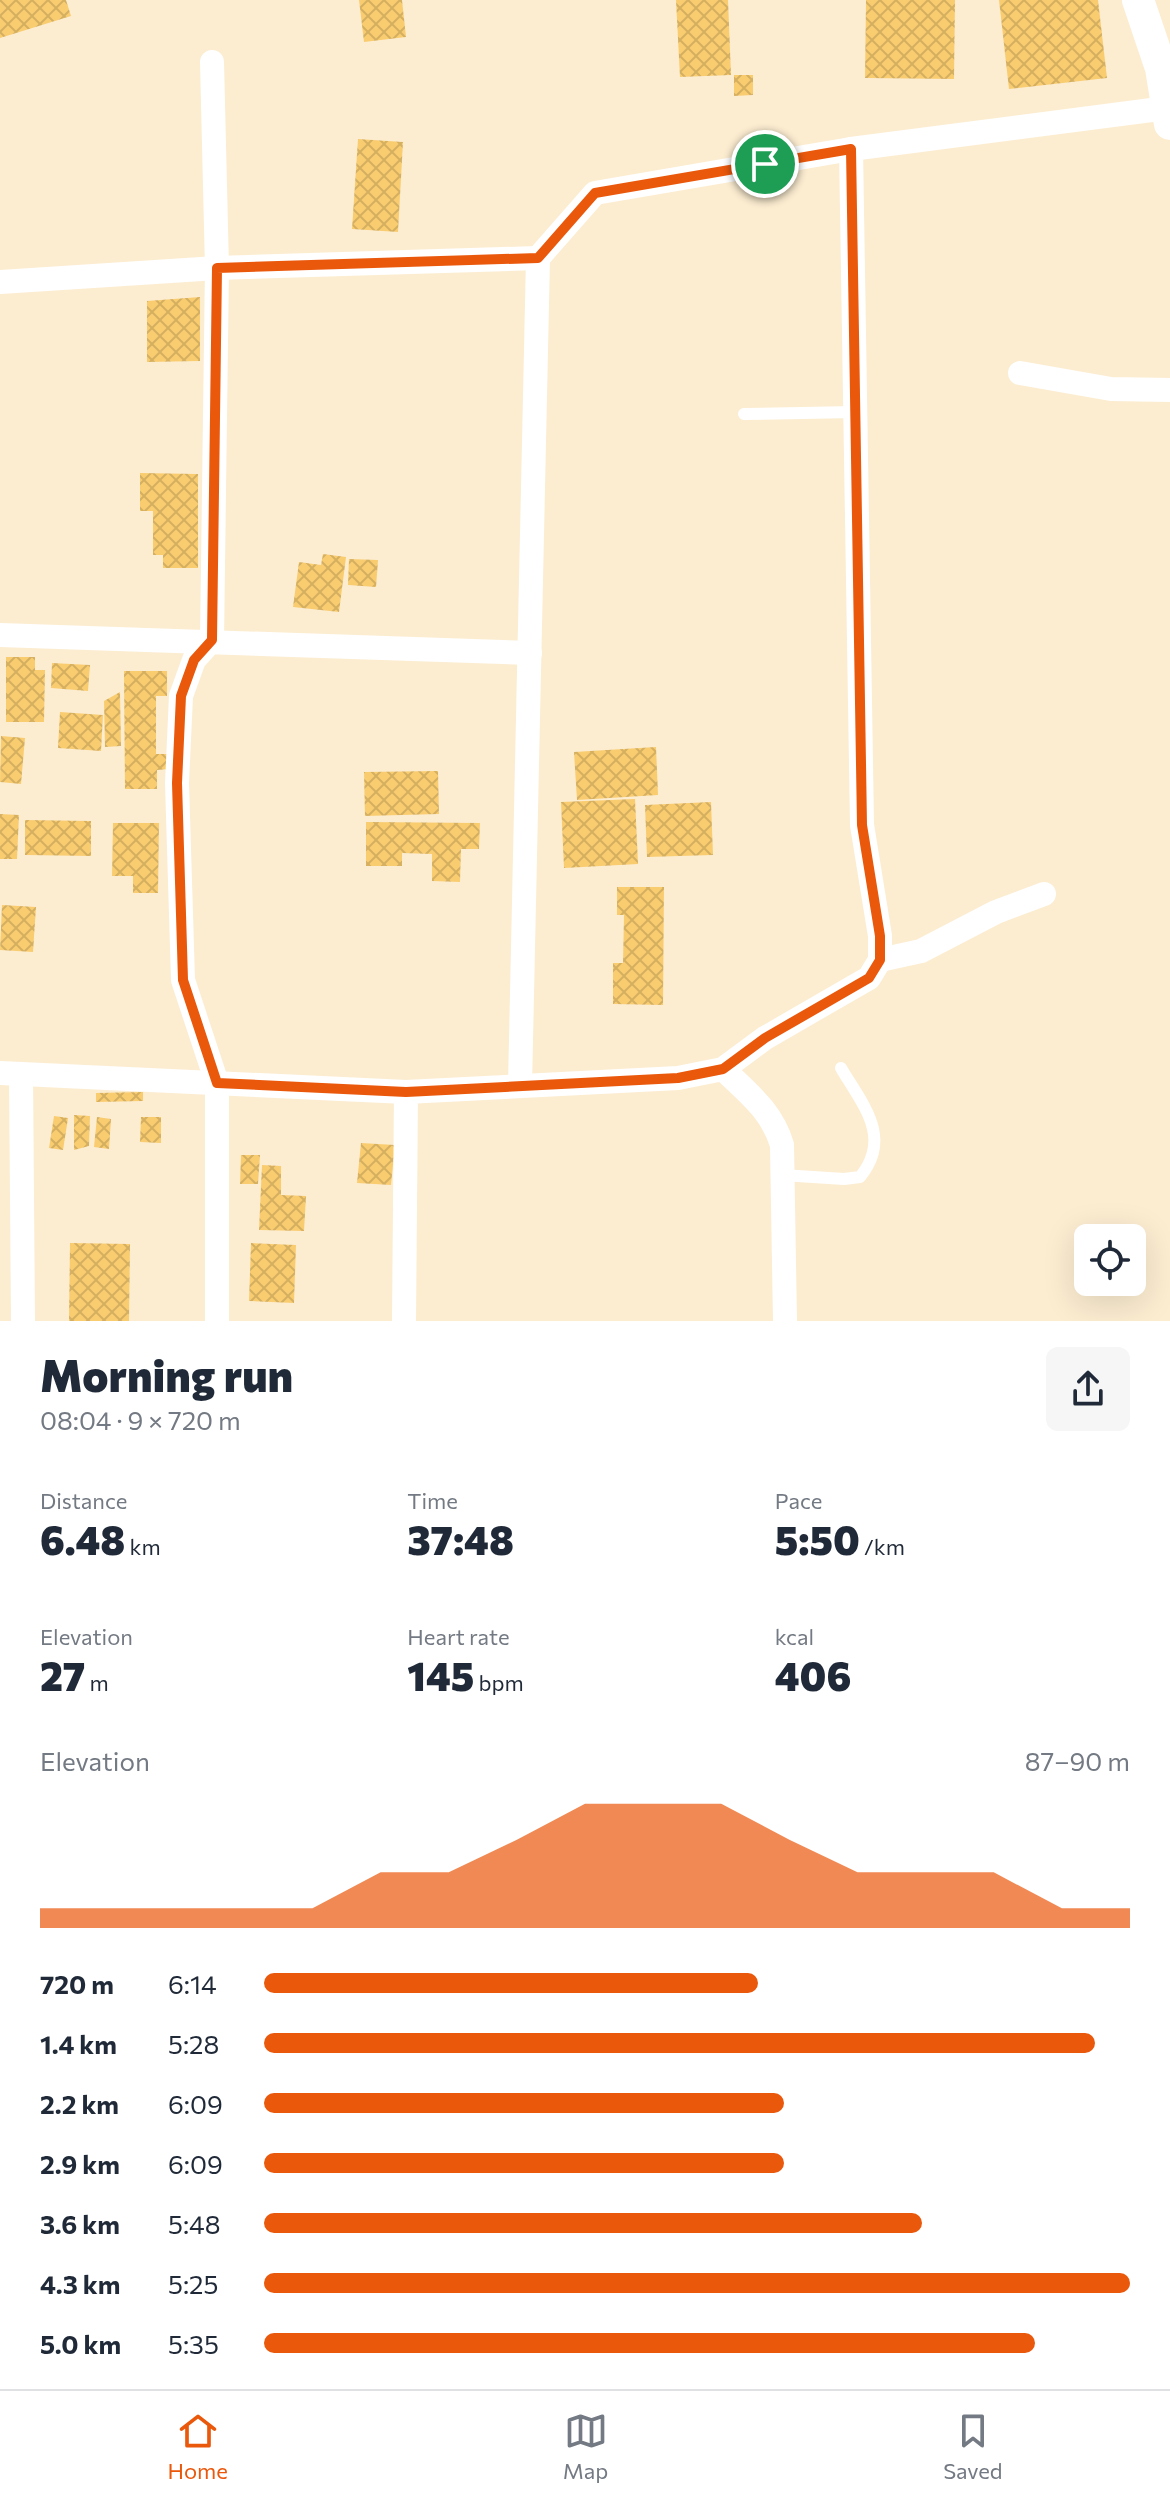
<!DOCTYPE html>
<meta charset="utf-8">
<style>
:root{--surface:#fff;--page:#f6f6f7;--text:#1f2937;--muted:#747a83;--line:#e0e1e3;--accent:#ea580c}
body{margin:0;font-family:Commissioner,sans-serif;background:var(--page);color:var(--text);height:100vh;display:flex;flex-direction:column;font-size:30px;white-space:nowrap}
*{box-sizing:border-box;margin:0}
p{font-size:26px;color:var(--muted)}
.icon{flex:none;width:44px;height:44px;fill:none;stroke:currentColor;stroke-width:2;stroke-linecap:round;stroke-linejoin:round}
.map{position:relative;height:1321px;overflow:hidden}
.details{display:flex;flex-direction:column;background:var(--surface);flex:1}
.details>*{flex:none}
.controls{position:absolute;left:1074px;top:1224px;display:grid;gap:16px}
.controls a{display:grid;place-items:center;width:72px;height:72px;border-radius:12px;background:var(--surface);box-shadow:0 8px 32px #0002;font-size:40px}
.pin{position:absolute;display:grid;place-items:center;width:68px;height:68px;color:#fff;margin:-34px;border:4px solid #fff;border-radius:50%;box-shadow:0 2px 8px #0007}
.round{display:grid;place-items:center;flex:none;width:84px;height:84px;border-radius:12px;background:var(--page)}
.overview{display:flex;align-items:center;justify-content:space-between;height:136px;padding:0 40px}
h1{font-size:44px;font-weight:800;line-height:60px}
.figures{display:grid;grid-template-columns:repeat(3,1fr);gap:12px;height:136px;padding:8px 40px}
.figures div{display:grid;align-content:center}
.figures b{font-size:40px;font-weight:800}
.figures small{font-size:22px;font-weight:400}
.figures p{font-size:22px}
.chart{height:224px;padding:16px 40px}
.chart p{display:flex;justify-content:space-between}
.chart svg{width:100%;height:144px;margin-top:8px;fill:var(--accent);opacity:.7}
ul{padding:0 40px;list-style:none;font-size:26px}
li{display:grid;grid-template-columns:128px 96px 1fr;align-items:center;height:60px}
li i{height:20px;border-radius:10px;background:var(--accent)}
.dock{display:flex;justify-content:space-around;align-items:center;height:112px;border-top:2px solid var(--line);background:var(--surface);font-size:22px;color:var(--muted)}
.dock a{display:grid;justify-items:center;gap:4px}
.dock .current{color:var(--accent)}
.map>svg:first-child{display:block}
.building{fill:url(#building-cross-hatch)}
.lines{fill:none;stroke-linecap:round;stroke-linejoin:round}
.lane{stroke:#fff;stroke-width:12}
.street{stroke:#fff;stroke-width:24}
.secondary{stroke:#fff;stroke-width:32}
.route-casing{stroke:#fff;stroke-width:16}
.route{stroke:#ea580c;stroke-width:10}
</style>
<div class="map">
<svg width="1170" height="1321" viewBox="0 0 1170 1321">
<defs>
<pattern id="building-cross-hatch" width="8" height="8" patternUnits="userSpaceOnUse" patternTransform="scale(2)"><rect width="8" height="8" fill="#f9cc70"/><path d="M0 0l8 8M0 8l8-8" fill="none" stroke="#d5af60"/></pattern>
</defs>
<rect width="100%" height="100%" fill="#fcedd1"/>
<g class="building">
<polygon points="0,0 66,0 71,16 0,38"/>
<polygon points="359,0 402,0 406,37 364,42"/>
<polygon points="676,0 728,0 731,75 680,77"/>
<polygon points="866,0 955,0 954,79 865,78"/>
<polygon points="999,0 1098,0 1107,78 1009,89"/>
<polygon points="734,75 753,75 753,95 734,96"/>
<polygon points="358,139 403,142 398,232 352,229"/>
<polygon points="200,297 200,361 147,362 147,301"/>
<polygon points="140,473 198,474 198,568 163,568 163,555 153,555 153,511 140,511"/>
<polygon points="323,554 346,557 339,612 293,607 299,562 321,565"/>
<polygon points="349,559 378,560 376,587 348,585"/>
<polygon points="6,657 35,657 35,670 45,670 44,722 6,722"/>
<polygon points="52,663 90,665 88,691 51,688"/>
<polygon points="124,671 167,671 167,696 156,696 156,754 169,754 169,769 157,770 157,789 125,789"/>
<polygon points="120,692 121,746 105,747 104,701"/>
<polygon points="60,712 103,715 101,751 58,748"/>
<polygon points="1,736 25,738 21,784 0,782"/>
<polygon points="656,747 658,795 577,800 574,752"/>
<polygon points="438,771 439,814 365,816 364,772"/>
<polygon points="635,799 638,864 564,868 561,802"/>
<polygon points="711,802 713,855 647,857 645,805"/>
<polygon points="0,814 19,815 17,859 0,859"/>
<polygon points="25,820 91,821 91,856 25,855"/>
<polygon points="366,822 480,823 479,849 461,849 460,882 432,881 432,854 402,853 402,866 366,866"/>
<polygon points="113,823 159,823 158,893 133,893 133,876 112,876"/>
<polygon points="617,887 664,887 663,1005 613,1004 613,963 623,963 624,915 617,915"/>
<polygon points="2,905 36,907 33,952 0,950"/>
<polygon points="143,1092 143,1101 96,1102 96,1093"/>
<polygon points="74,1115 90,1116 89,1146 74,1150"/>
<polygon points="54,1116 68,1118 63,1150 49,1148"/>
<polygon points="97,1117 111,1119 109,1149 94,1147"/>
<polygon points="141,1117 161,1117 161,1143 140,1142"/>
<polygon points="361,1143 395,1145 391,1185 357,1183"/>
<polygon points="241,1155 260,1155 258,1184 240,1184"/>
<polygon points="262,1165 281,1166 281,1195 306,1196 304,1231 259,1230"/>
<polygon points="70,1243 130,1244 129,1321 69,1321"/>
<polygon points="251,1243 296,1245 294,1303 249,1301"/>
</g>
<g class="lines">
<g class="lane">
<polyline points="744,414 855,412"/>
<path d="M782 1175 844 1179 860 1177C893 1137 862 1104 841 1068"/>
</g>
<g class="street">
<polyline points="212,62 217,268 212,640 194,660 181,696 177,783 183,980 217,1083 217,1321"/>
<polyline points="0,282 217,268 538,258"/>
<polyline points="1020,373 1111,389 1170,390"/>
<polyline points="0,635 530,653"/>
<polyline points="880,960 921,951 996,912 1044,894"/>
<path d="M723 1069C748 1093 772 1111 782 1145L785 1321"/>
<polyline points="0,1073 406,1092 678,1078 723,1069 765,1038 869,978 880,960 880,936 862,825 851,149"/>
<polyline points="21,1074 23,1321"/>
<polyline points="520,1086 538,258 595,193 851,149 1167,108"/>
<polyline points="404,1321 406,1092"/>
</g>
<polyline class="secondary" points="1138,0 1161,68 1170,124"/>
</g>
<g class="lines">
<defs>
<polygon id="route" points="851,149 862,825 880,936 880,960 869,978 765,1038 723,1069 678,1078 406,1092 217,1083 183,980 177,783 181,696 194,660 212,640 217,268 538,258 595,193"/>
</defs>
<use href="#route" class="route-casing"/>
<use href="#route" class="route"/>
</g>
</svg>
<div class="controls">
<a><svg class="icon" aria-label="locate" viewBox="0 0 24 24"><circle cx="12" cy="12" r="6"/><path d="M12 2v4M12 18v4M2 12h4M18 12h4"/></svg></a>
</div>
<div class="pin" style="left:765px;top:164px;background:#1e9e55"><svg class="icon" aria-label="arrive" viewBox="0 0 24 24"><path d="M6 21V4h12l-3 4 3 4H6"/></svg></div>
</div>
<section class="details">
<div class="overview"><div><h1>Morning run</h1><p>08:04 · 9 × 720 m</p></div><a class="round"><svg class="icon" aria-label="share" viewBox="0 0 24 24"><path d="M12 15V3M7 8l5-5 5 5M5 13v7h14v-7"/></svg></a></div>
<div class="figures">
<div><p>Distance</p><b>6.48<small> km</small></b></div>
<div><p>Time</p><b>37:48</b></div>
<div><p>Pace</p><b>5:50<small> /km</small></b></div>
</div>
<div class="figures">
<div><p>Elevation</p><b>27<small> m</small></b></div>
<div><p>Heart rate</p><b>145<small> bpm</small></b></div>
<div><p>kcal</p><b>406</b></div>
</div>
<div class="chart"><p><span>Elevation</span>87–90 m</p>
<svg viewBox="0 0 160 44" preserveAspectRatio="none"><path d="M0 44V38L10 38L20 38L30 38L40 38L50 27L60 27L70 17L80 6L90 6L100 6L110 17L120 27L130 27L140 27L150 38L160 38V44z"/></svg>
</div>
<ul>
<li><b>720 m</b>6:14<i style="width:57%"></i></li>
<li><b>1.4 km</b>5:28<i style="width:96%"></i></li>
<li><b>2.2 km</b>6:09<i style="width:60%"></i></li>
<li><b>2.9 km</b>6:09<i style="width:60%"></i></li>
<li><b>3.6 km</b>5:48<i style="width:76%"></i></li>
<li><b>4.3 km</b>5:25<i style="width:100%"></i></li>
<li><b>5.0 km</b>5:35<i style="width:89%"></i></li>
</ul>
</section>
<nav class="dock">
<a class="current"><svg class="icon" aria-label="home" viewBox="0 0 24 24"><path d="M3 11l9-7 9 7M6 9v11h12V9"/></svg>Home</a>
<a><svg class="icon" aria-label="map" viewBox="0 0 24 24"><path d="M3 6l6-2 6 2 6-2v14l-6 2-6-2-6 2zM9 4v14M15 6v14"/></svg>Map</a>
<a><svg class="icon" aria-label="saved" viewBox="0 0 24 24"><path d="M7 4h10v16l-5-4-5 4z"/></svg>Saved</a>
</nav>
